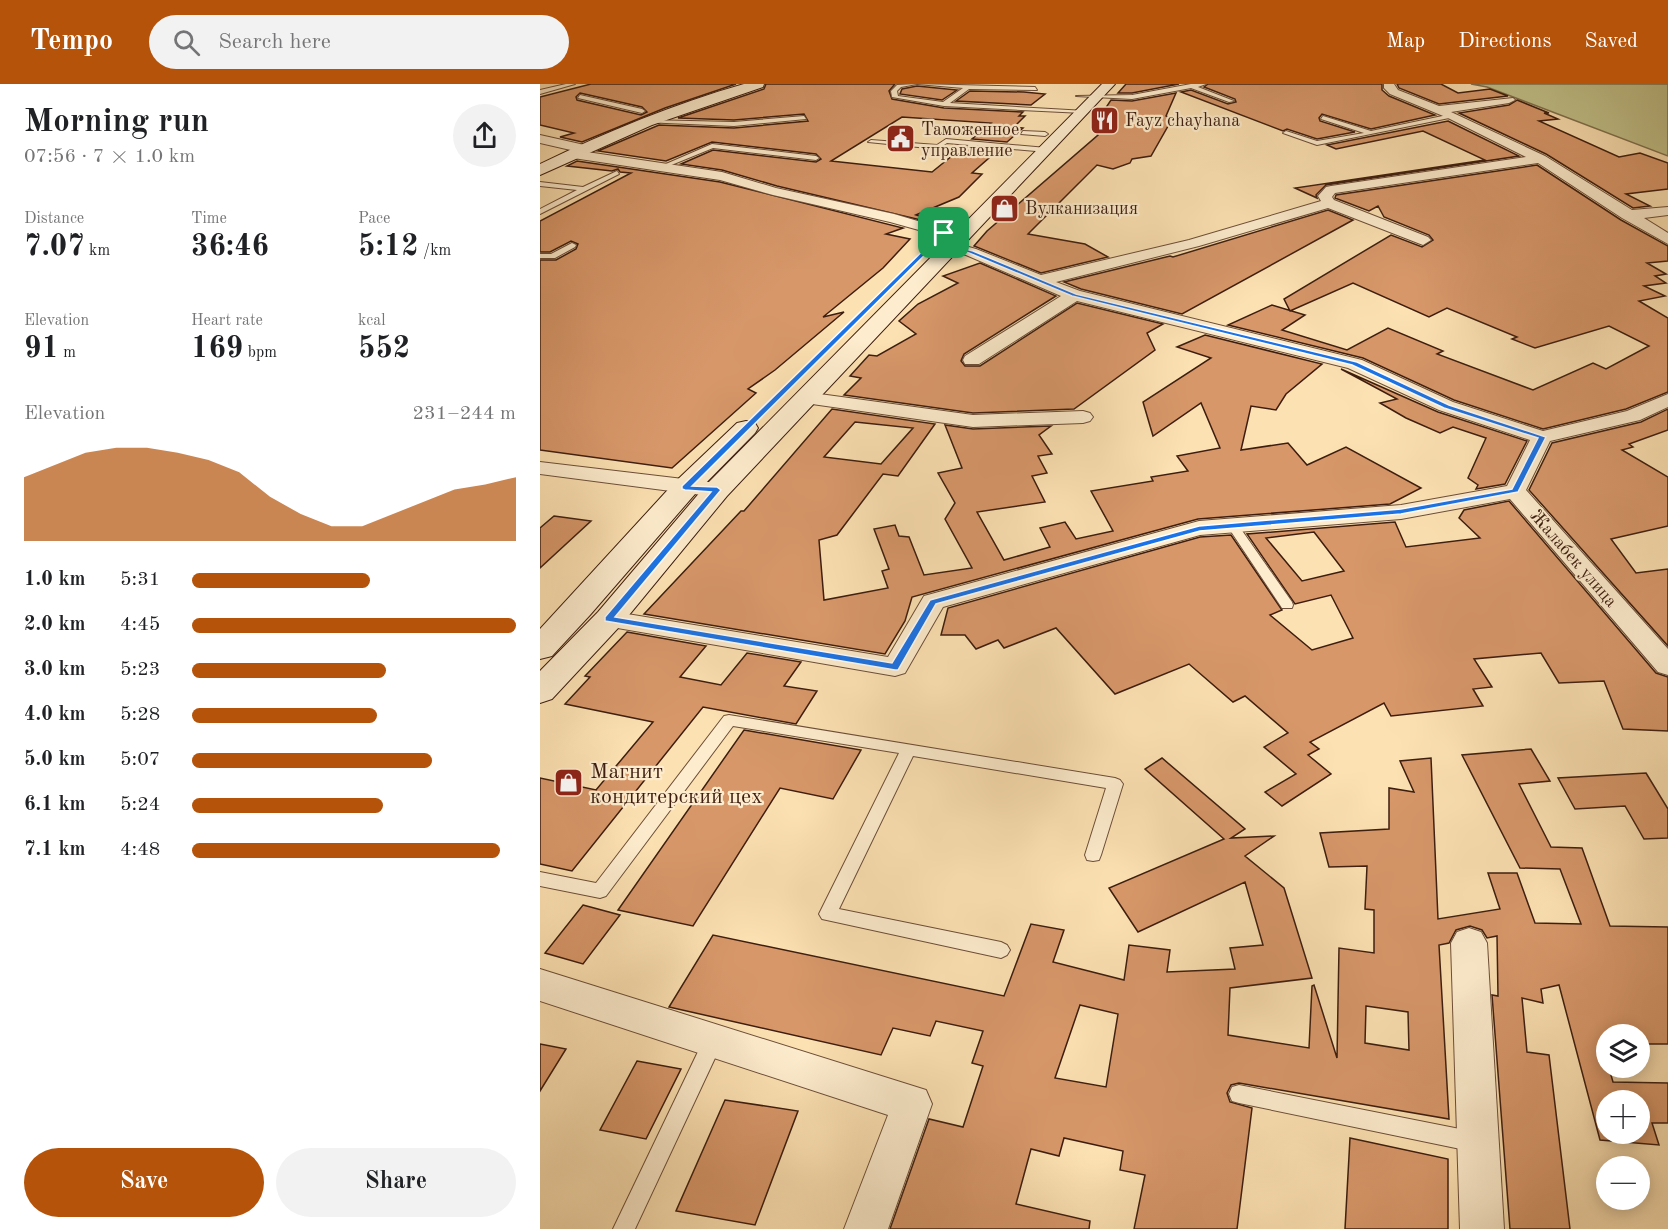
<!DOCTYPE html>
<meta charset="utf-8">
<style>
:root{--surface:#fff;--page:#f2f2f2;--text:#202124;--muted:#757577;--accent:#b45309}
body{margin:0;font-family:"Old Standard TT",serif;background:var(--page);color:var(--text);height:100vh;display:flex;flex-direction:column;font-size:22px;white-space:nowrap}
*{box-sizing:border-box;margin:0}
p{font-size:20px;color:var(--muted)}
.icon{flex:none;width:33px;height:33px;fill:none;stroke:currentColor;stroke-width:2;stroke-linecap:round;stroke-linejoin:round}
.map{position:relative;flex:1;overflow:hidden}
.side{display:flex;flex-direction:column;background:var(--surface);width:540px}
.side>*{flex:none}
.buttons{position:absolute;left:1056px;top:940px;display:grid;gap:12px}
.buttons a{display:grid;place-items:center;width:54px;height:54px;border-radius:50%;background:var(--surface);box-shadow:0 3px 15px #0003;font-size:30px}
.pin{position:absolute;display:grid;place-items:center;width:51px;height:51px;color:#fff;margin:-26px;border-radius:12px;box-shadow:0 3px 9px #0006}
.round{display:grid;place-items:center;flex:none;width:63px;height:63px;border-radius:32px;background:var(--page)}
.head{display:flex;align-items:center;justify-content:space-between;height:102px;padding:0 24px}
h1{font-size:33px;font-weight:700;line-height:45px}
.figures{display:grid;grid-template-columns:repeat(3,1fr);gap:9px;height:102px;padding:6px 24px}
.figures div{display:grid;align-content:center}
.figures b{font-size:30px;font-weight:700}
.figures small{font-size:16px;font-weight:400}
.figures p{font-size:16px}
.chart{height:168px;padding:12px 24px}
.chart p{display:flex;justify-content:space-between}
.chart svg{width:100%;height:108px;margin-top:6px;fill:var(--accent);opacity:.7}
.primary-button{display:flex;gap:12px;margin-top:auto;padding:12px 24px}
.primary-button a{flex:1;height:69px;border-radius:36px;background:var(--accent);color:#fff;font-size:24px;font-weight:700;line-height:69px;text-align:center}
.primary-button a+a{background:var(--page);color:var(--text)}
ul{padding:0 24px;list-style:none;font-size:20px}
li{display:grid;grid-template-columns:96px 72px 1fr;align-items:center;height:45px}
li i{height:15px;border-radius:8px;background:var(--accent)}
header{display:flex;align-items:center;gap:36px;box-sizing:border-box;height:84px;padding:0 30px;background:var(--accent);color:#fff}
header strong{font-size:28px}
nav{display:flex;gap:33px;margin-inline-start:auto;font-size:21px}
.search{width:420px;height:54px;background:var(--page);display:flex;align-items:center;gap:15px;box-sizing:border-box;padding:0 21px;border-radius:33px;color:var(--muted);font-size:22px}
main{display:flex;flex:1;min-height:0}
.map>svg:first-child{display:block}
.green{fill:#c2c28a;stroke:#80704c;stroke-width:1.5}
.building{fill:#d79769;stroke:#3d1d0f;stroke-width:1.5;fill-rule:evenodd}
.lines{fill:none;stroke-linecap:round;stroke-linejoin:round}
.lane-casing{stroke:#6d4e38;stroke-width:2}
.street-casing{stroke:#6d4e38;stroke-width:2}
.secondary-casing{stroke:#3d1d0f;stroke-width:2}
.lane{fill:#fdeccd;fill-rule:evenodd}
.street{fill:#fdeccd;fill-rule:evenodd}
.secondary{fill:#fdeccd;fill-rule:evenodd}
.route{fill:#1a73e8;stroke:#fff;stroke-width:1.5;fill-rule:evenodd}
.labels{text-anchor:middle;stroke-width:4.5;stroke-linejoin:round;paint-order:stroke}
.far-poi-label{font-size:18px;fill:#3d1d0f;stroke:#fdeccd;text-anchor:start}
.far-street-label{font-size:18px;fill:#3d1d0f;stroke:#fdeccd}
.poi-label{font-size:22px;fill:#3d1d0f;stroke:#fdeccd;text-anchor:start}
</style>
<header>
<strong>Tempo</strong>
<div class="search"><svg class="icon" aria-label="search" viewBox="0 0 24 24"><circle cx="10" cy="10" r="6"/><path d="M15 15l6 6"/></svg>Search here</div>
<nav><a>Map</a><a>Directions</a><a>Saved</a></nav>
</header>
<main>
<section class="side">
<div class="head"><div><h1>Morning run</h1><p>07:56 · 7 × 1.0 km</p></div><a class="round"><svg class="icon" aria-label="share" viewBox="0 0 24 24"><path d="M12 15V3M7 8l5-5 5 5M5 13v7h14v-7"/></svg></a></div>
<div class="figures">
<div><p>Distance</p><b>7.07<small> km</small></b></div>
<div><p>Time</p><b>36:46</b></div>
<div><p>Pace</p><b>5:12<small> /km</small></b></div>
</div>
<div class="figures">
<div><p>Elevation</p><b>91<small> m</small></b></div>
<div><p>Heart rate</p><b>169<small> bpm</small></b></div>
<div><p>kcal</p><b>552</b></div>
</div>
<div class="chart"><p><span>Elevation</span>231–244 m</p>
<svg viewBox="0 0 160 44" preserveAspectRatio="none"><path d="M0 44V18L10 13L20 8L30 6L40 6L50 8L60 11L70 16L80 26L90 33L100 38L110 38L120 33L130 28L140 23L150 21L160 18V44z"/></svg>
</div>
<ul>
<li><b>1.0 km</b>5:31<i style="width:55%"></i></li>
<li><b>2.0 km</b>4:45<i style="width:100%"></i></li>
<li><b>3.0 km</b>5:23<i style="width:60%"></i></li>
<li><b>4.0 km</b>5:28<i style="width:57%"></i></li>
<li><b>5.0 km</b>5:07<i style="width:74%"></i></li>
<li><b>6.1 km</b>5:24<i style="width:59%"></i></li>
<li><b>7.1 km</b>4:48<i style="width:95%"></i></li>
</ul>
<div class="primary-button"><a>Save</a><a>Share</a></div>
</section>
<div class="map">
<svg width="1128" height="1145" viewBox="0 0 1128 1145">
<rect width="100%" height="100%" fill="#fce1b2"/>
<filter id="stains"><feTurbulence type="fractalNoise" baseFrequency=".00333" numOctaves="4"/><feColorMatrix values="0 0 0 0 .2 0 0 0 0 .09 0 0 0 0 .02 0 0 0 .5 -.17"/></filter>
<radialGradient id="worn" r=".72"><stop offset=".6" stop-color="#630" stop-opacity="0"/><stop offset="1" stop-color="#630" stop-opacity=".3"/></radialGradient>
<polygon class="green" points="931,0 1128,0 1128,72 947,3"/>
<g class="building">
<path d="M51 0H196L125 24 42 58 20 53 34 49 0 41V13ZM40 9 102 23 107 28 101 31 37 16 36 13Z"/>
<polygon points="226,0 355,0 349,7 352,15 404,24 483,28 479,32 485,32 474,43 483,44 467,58 432,55 451,39 362,33 291,77 392,88 423,63 458,66 432,89 442,90 419,113 376,131 389,135 385,137 237,102 182,86 141,80 173,66 276,78 281,75 276,70 172,58 126,77 58,67 119,41 194,44 268,37 264,30 194,36 138,34 224,5"/>
<polygon points="586,0 639,0 592,9 578,9"/>
<polygon points="668,0 842,0 842,6 849,12 895,31 831,45 782,30 779,34 780,37 815,48 777,55 747,45 743,47 641,8 651,6 688,20 696,18 695,15 664,3"/>
<polygon points="857,0 901,0 918,9 950,5 968,12 899,20 859,4"/>
<polygon points="377,2 417,6 402,16 360,10 362,5"/>
<polygon points="430,7 484,8 505,10 491,21 416,17"/>
<polygon points="636,9 626,32 632,35 611,72 592,75 590,79 573,85 557,81 488,150 545,160 568,173 501,189 434,162 447,147 558,51 553,43 571,16 592,17"/>
<polygon points="977,16 1009,29 1004,29 1018,35 999,37 1079,73 1100,69 1128,79 1128,105 1086,110 1110,122 1093,124 1006,70 919,29 969,21"/>
<polygon points="908,37 979,72 786,101 776,111 777,114 755,104 945,76 883,47 796,65 787,61"/>
<polygon points="37,77 180,98 363,144 346,150 370,155 343,184 283,233 304,228 235,286 208,305 216,309 132,384 0,366 0,176 16,176 36,165 38,160 31,157 10,168 0,168 0,137 91,89 80,88 78,85 72,87 27,82"/>
<polygon points="997,81 1081,136 1128,162 1128,177 1107,179 1126,190 1115,192 1126,199 1104,202 1125,212 1099,217 1128,234 1128,308 1086,325 1003,345 914,316 823,274 688,241 732,221 765,231 742,246 807,266 848,244 903,267 897,270 993,306 1053,279 1066,285 1109,262 1069,242 995,264 972,255 977,253 907,224 889,233 813,199 750,227 744,215 851,151 882,163 893,156 889,151 844,133 838,122 829,127 795,114 796,111"/>
<polygon points="788,126 813,136 642,230 541,205 524,198 630,172 633,173"/>
<polygon points="440,179 516,212 424,270 421,277 425,282 440,282 537,219 623,240 607,249 615,266 534,325 433,329 304,311 321,294 310,292 329,271 337,272 376,250 359,237 378,220 418,199 403,192"/>
<path d="M665 251 782 280 746 310 736 326 711 322 701 366 748 359 767 381 806 363 881 404 850 420 658 435 372 513 365 537 345 570 104 530 201 427H204L292 325 395 340 358 392 343 390 297 451 279 456 284 516 348 504 342 487 349 485 334 445 355 441 359 452 369 453 384 491 432 484 405 435 415 419 398 389 422 384 405 341 433 345 511 342 499 351 512 370 498 372 507 389 492 392 505 418 437 428 464 476 510 463 500 444 525 438 536 455 573 447 551 407 613 397 611 393 648 387 637 372 680 364 661 319 613 352 603 318 671 274 637 263ZM315 338 373 344 341 380 284 373Z"/>
<polygon points="801,285 898,328 987,357 965,400 936,405 938,401 928,394 946,354 913,343 900,349 866,334 840,319 857,315"/>
<polygon points="1128,325 1128,346 1089,360 1093,363 1082,366 1128,393 1128,442 1071,455 1096,489 1128,485 1128,562 989,406 1012,359 1101,338"/>
<path d="M969 417 1116 589 1128 593V647L1083 645 1064 597 1019 599 1001 569 934 575 952 603 933 605 943 622 851 632 844 619 770 658 779 665 768 671 791 690 742 722 725 708 756 690 724 663 748 649 705 612 693 618 649 580 575 610 516 544 464 564 458 556 436 565 425 551H401L408 524 660 453 691 451 742 526 730 531 772 566 813 554 791 511 755 520 707 450 855 438 866 463 940 454 919 434 924 426ZM774 448 804 487 762 497 726 454Z"/>
<polygon points="14,432 51,437 0,484 0,444"/>
<polygon points="87,548 166,562 140,593 181,601 207,569 261,578 244,602 277,607 256,640 163,623 32,787 0,780 0,694 56,706 113,638 25,620 50,593 45,592"/>
<polygon points="204,646 321,666 293,715 240,704 153,842 78,826"/>
<path d="M991 665 1010 697 979 700 1011 763 1042 764 1070 842 1128 843V960H1100V951H1066V960L1062 959 1066 984H1069L1073 998 1128 999V1039H1112L1119 1061 1060 1056 1019 901 1001 905 1003 919 982 914 987 968 1009 971 1030 1145H970L952 911 958 912 957 852 947 854 942 846 930 842 916 846 909 859 899 861 909 1035 699 999 691 1001 687 1009 690 1018 712 1024 697 1145H594L605 1091 580 1086 583 1067 524 1054 519 1072 491 1065 476 1120 550 1137 549 1145H350L389 1035 423 1043 443 982 432 979 443 947 396 937 390 952 353 944 341 971 129 923 173 851 464 912 491 840 524 846 513 878 584 896 589 861 630 866 627 888 695 885 690 864 723 861 705 798 598 848 569 804 684 755 605 685 622 674 705 745 691 754 734 752 705 772 744 804 772 894 690 904 688 951 769 964 772 902 774 901 797 974 799 864 834 869V826L825 825 827 782 789 783 780 749 849 745V704L874 708 860 677 891 674 898 835 960 825 948 789H977L995 839 1041 840 1020 785 980 784 922 671ZM540 921 578 930 566 1003 515 994ZM826 922 868 928 869 966 825 959ZM1066 1017H1100V1050H1066Z"/>
<polygon points="1106,689 1128,725 1128,754 1104,755 1085,722 1035,725 1018,694"/>
<polygon points="43,821 80,831 43,880 5,869"/>
<polygon points="0,960 26,965 0,1007"/>
<polygon points="97,977 141,985 106,1055 60,1046"/>
<polygon points="185,1016 258,1027 215,1141 136,1127"/>
<polygon points="810,1054 908,1075 908,1145 805,1145"/>
</g>
<g class="lines">
<defs>
<g id="lane">
<polygon points="26,0 35,0 0,10 0,6"/>
<polygon points="377,0 361,3 357,7 358,12 403,18 423,4 377,0 495,3 497,6 429,5 410,19 546,27 543,29 404,22 352,13 351,7 357,1"/>
<polygon points="651,0 666,0 658,3 694,17 689,18 651,4 592,15 536,12 592,11"/>
<polygon points="40,11 102,25 105,27 102,29 38,14"/>
<polygon points="912,30 914,33 777,61 743,49 746,47 777,57 824,49 781,35 783,32 831,47"/>
<polygon points="264,32 266,35 194,42 103,38 106,36 194,38"/>
<polygon points="483,47 505,48 508,50 505,52 481,50"/>
<polygon points="406,55 507,64 510,66 507,68 407,59 398,65 328,58 331,56 397,61"/>
<polygon points="172,60 276,72 279,74 276,76 173,64 124,84 119,83"/>
<polygon points="77,87 79,90 0,130 0,125 37,106 0,102 0,98 43,103"/>
<polygon points="32,159 36,161 35,163 15,174 0,174 0,170 11,170"/>
<polygon points="692,437 696,438 752,518 753,521 752,524 742,524 686,440"/>
<polygon points="189,631 575,694 580,696 583,700 561,771 559,776 553,777 547,776 545,771 566,704 373,672 299,825 461,858 467,861 470,866 467,871 461,874 282,835 279,830 359,669 193,642 66,812 60,814 0,802 0,788 56,799 184,632"/>
<polygon points="173,948 180,951 183,957 95,1145 73,1145 166,951"/>
<polygon points="699,1001 935,1048 942,1051 945,1058 942,1065 935,1068 699,1019 692,1017 689,1010 692,1003"/>
</g>
<g id="street">
<polygon points="844,0 854,0 858,6 899,22 973,14 975,16 969,19 911,28 1005,72 1092,126 1128,123 1128,131 1104,134 1128,149 1128,160 1082,134 998,79 795,109 792,113 794,116 888,153 891,156 883,161 788,124 659,162 516,198 540,207 822,276 913,318 1003,347 1087,327 1128,310 1128,323 1100,336 1010,357 986,406 1128,565 1128,591 1118,588 970,415 861,435 660,451 403,523 365,589 355,592 60,541 56,535 60,529 69,527 348,573 384,512 659,437 861,421 967,402 990,356 899,326 808,284 537,217 439,280 425,280 423,276 425,272 521,212 426,171 388,161 385,158 393,153 436,165 501,191 649,156 781,117 778,112 786,103 791,102 986,73 908,34 850,10 844,4"/>
<polygon points="0,51 49,62 51,65 47,68 182,88 236,104 354,130 405,145 424,147 426,150 419,154 404,153 350,138 233,111 180,96 33,74 27,70 35,67 0,59"/>
<polygon points="265,308 433,331 543,327 550,329 553,333 550,337 543,339 433,343 258,318 255,314 258,310"/>
<polygon points="0,378 177,399 185,401 188,406 185,411 177,413 0,390"/>
<polygon points="929,844 941,848 947,859 964,1145 920,1145 911,859 917,848"/>
<polygon points="0,885 386,1006 392,1020 348,1145 304,1145 348,1031 0,917"/>
</g>
<g id="secondary">
<path d="M204 0H224L223 3 112 41 0 91V80C66 48 134 20 204 0Z"/>
<polygon points="562,0 575,0 187,412 80,542 12,615 0,619 0,587 58,528 167,400"/>
<polygon points="206,337 215,339 218,344 215,349 155,410 50,531 12,572 0,575 0,545 135,398 197,339"/>
</g>
</defs>
<use href="#lane" class="lane-casing"/>
<use href="#street" class="street-casing"/>
<use href="#secondary" class="secondary-casing"/>
<use href="#lane" class="lane"/>
<use href="#street" class="street"/>
<use href="#secondary" class="secondary"/>
</g>
<path class="route" d="M402 148 425 150 414 162 433 167 536 210 817 278 909 321 1006 353 978 408 861 430 660 447 396 520 358 586H355L65 537V533L171 408 145 406 142 405V402ZM405 151 419 152 408 164 429 169 532 212 812 281 904 324 998 354 972 405 861 425 659 442 390 516 352 579 75 533 181 406 177 403 152 402Z"/>
<defs>
<symbol id="restaurant-square" viewBox="-11 -11 22 22"><rect x="-9" y="-9" width="18" height="18" rx="4" fill="#8f2418" stroke="#fdeccd"/><path d="M-5-6h1v4h1v-4h1v4h1v-4h1v5L-1.5 .5V6h-2V.5L-5-1ZM5-6V6H3V1.5H1.5Q1.5-4 5-6Z" fill="#fff"/></symbol>
<symbol id="civic-square" viewBox="-11 -11 22 22"><rect x="-9" y="-9" width="18" height="18" rx="4" fill="#8f2418" stroke="#fdeccd"/><path d="M-.6-6.5H3V-4.5H.6V-3L4-1V1h2V6H-6V1h2V-1L-.6-3ZM-1.2 2.5V6h2.4V2.5Z" fill="#fff"/></symbol>
<symbol id="shop-square" viewBox="-11 -11 22 22"><rect x="-9" y="-9" width="18" height="18" rx="4" fill="#8f2418" stroke="#fdeccd"/><path d="M-5-2.5h2.3a2.7 3.5 0 0 1 5.4 0H5L5.5 6h-11ZM-1.5-2.5h3a1.5 2.3 0 0 0-3 0Z" fill="#fff"/></symbol>
</defs>
<g fill-rule="evenodd">
<use href="#restaurant-square" x="548" y="20" width="33" height="33"/>
<use href="#civic-square" x="344" y="38" width="33" height="33"/>
<use href="#shop-square" x="448" y="108" width="33" height="33"/>
<use href="#shop-square" x="12" y="682" width="33" height="33"/>
</g>
<g class="labels">
<g class="far-poi-label">
<text x="585" y="42">Fayz chayhana</text>
<text x="381" y="51">Таможенное<tspan x="381" dy="21">управление</tspan></text>
<text x="485" y="130">Вулканизация</text>
</g>
<g class="far-street-label">
<text transform="translate(1034 474) rotate(49)" y="6">Жалабек улица</text>
</g>
<g class="poi-label">
<text x="50" y="694">Магнит<tspan x="50" dy="25">кондитерский цех</tspan></text>
</g>
</g>
<rect width="100%" height="100%" filter="url(#stains)"/>
<rect width="100%" height="100%" fill="url(#worn)"/>
</svg>
<div class="buttons">
<a><svg class="icon" aria-label="layers" viewBox="0 0 24 24"><path d="M12 4l9 5-9 5-9-5zM3 14l9 5 9-5"/></svg></a>
<a>+</a>
<a>−</a>
</div>
<div class="pin" style="left:404px;top:149px;background:#1e9e55"><svg class="icon" aria-label="arrive" viewBox="0 0 24 24"><path d="M6 21V4h12l-3 4 3 4H6"/></svg></div>
</div>
</main>
